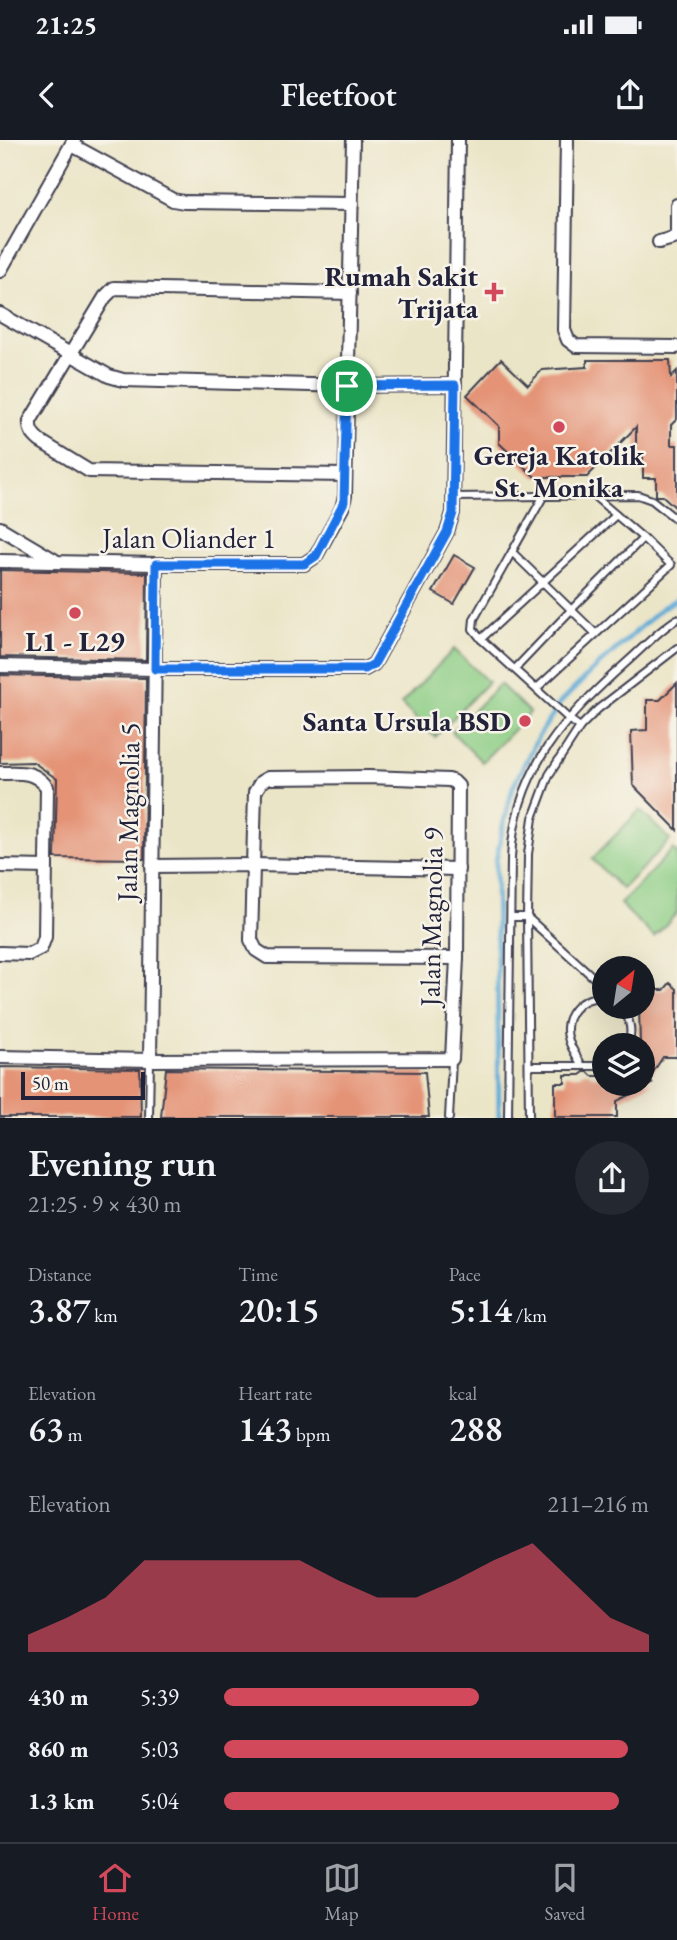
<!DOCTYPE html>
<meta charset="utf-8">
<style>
:root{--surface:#171b24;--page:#242831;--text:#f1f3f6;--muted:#9ea1a6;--line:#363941;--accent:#d1495b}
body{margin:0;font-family:"EB Garamond",serif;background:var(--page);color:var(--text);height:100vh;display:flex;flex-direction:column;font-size:26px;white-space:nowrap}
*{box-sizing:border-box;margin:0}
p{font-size:23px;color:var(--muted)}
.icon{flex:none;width:38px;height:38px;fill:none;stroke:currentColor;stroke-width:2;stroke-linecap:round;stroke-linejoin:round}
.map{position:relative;height:978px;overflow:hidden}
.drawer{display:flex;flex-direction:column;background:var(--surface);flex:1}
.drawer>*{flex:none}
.needle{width:46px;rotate:30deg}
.controls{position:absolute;left:592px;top:816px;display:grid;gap:14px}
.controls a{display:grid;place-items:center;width:63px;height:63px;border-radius:50%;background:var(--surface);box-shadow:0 7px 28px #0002;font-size:35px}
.scale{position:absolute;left:21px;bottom:18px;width:124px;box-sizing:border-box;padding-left:7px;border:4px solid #22223b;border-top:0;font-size:19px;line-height:24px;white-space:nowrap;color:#22223b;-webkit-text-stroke:5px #f7f3e8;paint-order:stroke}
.pin{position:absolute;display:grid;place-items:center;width:60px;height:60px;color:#fff;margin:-30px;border:4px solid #fff;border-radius:50%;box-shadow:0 2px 7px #0007}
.round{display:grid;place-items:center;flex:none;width:74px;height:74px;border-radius:37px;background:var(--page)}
.summary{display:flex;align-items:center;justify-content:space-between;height:119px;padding:0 28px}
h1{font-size:38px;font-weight:600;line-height:52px}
.stats{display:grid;grid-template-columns:repeat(3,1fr);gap:10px;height:119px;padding:7px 28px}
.stats div{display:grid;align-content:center}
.stats b{font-size:35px;font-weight:600}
.stats small{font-size:19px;font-weight:400}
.stats p{font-size:19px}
.chart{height:196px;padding:14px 28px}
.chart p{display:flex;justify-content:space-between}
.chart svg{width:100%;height:126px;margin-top:7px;fill:var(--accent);opacity:.7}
ul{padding:0 28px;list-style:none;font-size:23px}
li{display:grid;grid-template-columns:112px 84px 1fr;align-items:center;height:52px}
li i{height:18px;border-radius:9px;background:var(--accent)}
.status{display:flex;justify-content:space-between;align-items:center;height:49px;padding:0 35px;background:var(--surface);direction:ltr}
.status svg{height:19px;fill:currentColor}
header{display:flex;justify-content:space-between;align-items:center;height:91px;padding:0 28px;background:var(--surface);font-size:32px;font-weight:600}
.tabs{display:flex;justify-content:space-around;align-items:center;height:98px;border-top:2px solid var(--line);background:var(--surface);font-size:19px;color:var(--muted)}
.tabs a{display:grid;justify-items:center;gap:4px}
.tabs .current{color:var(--accent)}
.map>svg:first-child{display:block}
.green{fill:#8ccd84;stroke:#577860;stroke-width:2}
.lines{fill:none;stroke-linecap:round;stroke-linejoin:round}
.stream{stroke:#5daad6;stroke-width:5}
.building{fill:#e49376}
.service-casing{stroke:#403f50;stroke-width:10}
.minor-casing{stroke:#403f50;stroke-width:16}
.service{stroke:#fff;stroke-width:6}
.minor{stroke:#fff;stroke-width:12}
.route-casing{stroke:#fff;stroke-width:14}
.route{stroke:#1a73e8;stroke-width:9}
.poi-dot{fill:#d1495b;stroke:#f7f3e8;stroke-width:2.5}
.labels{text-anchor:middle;stroke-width:5;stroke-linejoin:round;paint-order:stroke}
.poi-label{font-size:28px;font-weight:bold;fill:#22223b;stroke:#f7f3e8;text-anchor:end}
.street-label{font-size:28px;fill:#22223b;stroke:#f7f3e8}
</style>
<div class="status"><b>21:25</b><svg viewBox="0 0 49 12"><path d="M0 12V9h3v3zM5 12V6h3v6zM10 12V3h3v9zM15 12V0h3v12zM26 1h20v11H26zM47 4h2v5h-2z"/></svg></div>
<header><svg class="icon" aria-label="back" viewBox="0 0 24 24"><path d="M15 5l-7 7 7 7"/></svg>Fleetfoot<svg class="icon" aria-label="share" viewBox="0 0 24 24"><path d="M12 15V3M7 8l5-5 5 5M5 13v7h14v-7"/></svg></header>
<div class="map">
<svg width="677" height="978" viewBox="0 0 677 978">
<rect width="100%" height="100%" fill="#f7f3e8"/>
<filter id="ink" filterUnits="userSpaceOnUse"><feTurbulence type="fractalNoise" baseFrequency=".0143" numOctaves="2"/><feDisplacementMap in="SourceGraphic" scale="14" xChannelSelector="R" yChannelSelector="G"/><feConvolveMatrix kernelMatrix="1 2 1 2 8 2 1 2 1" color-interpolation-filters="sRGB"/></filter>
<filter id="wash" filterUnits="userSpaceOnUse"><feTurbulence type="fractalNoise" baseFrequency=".00686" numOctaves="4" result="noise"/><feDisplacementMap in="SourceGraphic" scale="28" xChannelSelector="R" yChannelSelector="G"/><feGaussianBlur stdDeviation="1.57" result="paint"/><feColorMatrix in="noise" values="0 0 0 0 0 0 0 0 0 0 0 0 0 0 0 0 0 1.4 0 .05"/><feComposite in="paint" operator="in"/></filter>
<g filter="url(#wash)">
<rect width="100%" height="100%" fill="#ebe5c7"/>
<g class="green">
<polygon points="454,509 488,542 435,597 401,564"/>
<polygon points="500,544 530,573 482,622 452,592"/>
<polygon points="640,670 670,700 622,749 592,719"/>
<polygon points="673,709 677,713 677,773 654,797 620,764"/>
</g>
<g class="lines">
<polyline class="stream" points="499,978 496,721 503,686 513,647 538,597 560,563 592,531 662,468 677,459"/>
</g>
<g id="blocks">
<g class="building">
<polygon points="501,219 528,245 542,230 587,227 587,220 670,220 671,237 677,231 677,279 671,285 671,305 677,305 677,369 663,356 656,356 656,338 643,338 643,316 636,316 636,287 587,337 535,337 499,303 499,286 467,255"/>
<polygon points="454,415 475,427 454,464 433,452"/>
<polygon points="0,430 147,433 146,520 0,517"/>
<polygon points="0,535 146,538 144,719 55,718 57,639 33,622 0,623"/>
<polygon points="677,543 677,690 633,645 631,591 647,590 647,560 660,560"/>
<polygon points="670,843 677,849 677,917 663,917 646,943 653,943 617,961 617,977 555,977 555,943 565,943 565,935 580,935 584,932 588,932 592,936 604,936 604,943 642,943 642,905 640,905 639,866 642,866 642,857 650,857 650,850 664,850"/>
<polygon points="0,927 140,929 141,977 0,977"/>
<polygon points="166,929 425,932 429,977 161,977"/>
</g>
</g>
</g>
<g filter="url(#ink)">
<use href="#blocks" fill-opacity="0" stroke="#403f50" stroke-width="2"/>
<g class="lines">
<defs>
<g id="service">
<polyline points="453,357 638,355 652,360 677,380"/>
<polyline points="543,357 474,479 473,489 481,499 569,579 580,587"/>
<polyline points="512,412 595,493"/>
<polyline points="481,499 616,375"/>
<polyline points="515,529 572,469 643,398"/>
<polyline points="537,548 671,425 643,398 593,355"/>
<polyline points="511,777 527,777 604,847"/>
<path d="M621 866C630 877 633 892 628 905"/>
<polyline points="529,926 604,926"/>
<path d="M582 926C578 918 572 910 569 901 561 877 579 856 604 857"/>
<polyline points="149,978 150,920"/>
<polyline points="449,978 452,920"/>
<path d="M508 978 511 718C515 629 565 577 628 521 644 507 659 490 677 479"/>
<polyline points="529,978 527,777 528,714 533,678 549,635 580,587 598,569 677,508"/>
</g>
<g id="minor">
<polyline points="567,0 564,190 568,200 576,206 677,207"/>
<polyline points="72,5 173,60 184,62 352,64"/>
<polyline points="677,97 677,65"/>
<polyline points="659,102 677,97"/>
<polyline points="0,131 74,0"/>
<polyline points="0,174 109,236 123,240 347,246 455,245"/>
<path d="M345 335 89 331 40 301C33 295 29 290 30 281L105 157 114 148 350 153"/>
<polyline points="0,388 54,420"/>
<polyline points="0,421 156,424 304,424 316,416 342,368 345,356 353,0"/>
<polyline points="0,526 155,529 365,529 374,524 447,392 453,373 458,0"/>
<path d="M0 633C21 633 33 630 47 647L45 797 41 808 29 814 0 813"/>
<polyline points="0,726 46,727"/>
<polyline points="152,726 254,725 458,729"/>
<polyline points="0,917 150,920 452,919 457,818 458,646 454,642 449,640 369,637 268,638 261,642 255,652 251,800 256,810 267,817 457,818"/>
<polyline points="150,920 156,424"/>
</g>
</defs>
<use href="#service" class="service-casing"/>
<use href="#minor" class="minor-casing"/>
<use href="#service" class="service"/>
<use href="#minor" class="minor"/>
</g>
</g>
<g class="lines" filter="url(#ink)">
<defs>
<polygon id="route" points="455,245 453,373 447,392 374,524 365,529 155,529 156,424 304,424 316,416 344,362 347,246"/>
</defs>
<use href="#route" class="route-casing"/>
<use href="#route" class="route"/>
</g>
<g class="poi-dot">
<path d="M490.5 141.5h7v7h7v7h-7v7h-7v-7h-7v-7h7z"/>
<circle cx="559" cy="287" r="7"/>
<circle cx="75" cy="473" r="7"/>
<circle cx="525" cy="581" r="7"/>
</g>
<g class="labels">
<g class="poi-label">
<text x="478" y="146">Rumah Sakit<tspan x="478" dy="32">Trijata</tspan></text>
<text x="559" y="325" text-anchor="middle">Gereja Katolik<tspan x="559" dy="32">St. Monika</tspan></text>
<text x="75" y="511" text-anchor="middle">L1 - L29</text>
<text x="511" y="591">Santa Ursula BSD</text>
</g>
<g class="street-label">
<text x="189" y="408">Jalan Oliander 1</text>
<text transform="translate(128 672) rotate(-89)" y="10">Jalan Magnolia 5</text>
<text transform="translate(431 777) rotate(-89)" y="10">Jalan Magnolia 9</text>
</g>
</g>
</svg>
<div class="controls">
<a><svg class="needle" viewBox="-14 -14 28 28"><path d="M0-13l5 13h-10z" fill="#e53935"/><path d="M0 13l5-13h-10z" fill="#9ea1a6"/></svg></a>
<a><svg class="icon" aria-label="layers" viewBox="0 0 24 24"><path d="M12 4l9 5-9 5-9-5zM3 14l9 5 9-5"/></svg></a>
</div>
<div class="scale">50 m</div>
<div class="pin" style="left:347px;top:246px;background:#1e9e55"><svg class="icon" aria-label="arrive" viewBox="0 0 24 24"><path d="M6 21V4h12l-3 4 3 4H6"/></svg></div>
</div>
<section class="drawer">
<div class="summary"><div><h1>Evening run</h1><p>21:25 · 9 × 430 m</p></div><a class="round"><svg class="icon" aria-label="share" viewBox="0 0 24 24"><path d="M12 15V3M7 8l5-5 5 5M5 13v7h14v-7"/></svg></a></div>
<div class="stats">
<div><p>Distance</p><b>3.87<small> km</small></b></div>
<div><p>Time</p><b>20:15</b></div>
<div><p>Pace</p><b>5:14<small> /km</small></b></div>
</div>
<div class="stats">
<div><p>Elevation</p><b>63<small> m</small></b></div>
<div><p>Heart rate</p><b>143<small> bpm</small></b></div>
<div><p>kcal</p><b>288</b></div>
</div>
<div class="chart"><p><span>Elevation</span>211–216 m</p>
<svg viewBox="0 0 160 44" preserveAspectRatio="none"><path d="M0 44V38L10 32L20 25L30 12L40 12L50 12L60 12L70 12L80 19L90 25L100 25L110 19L120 12L130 6L140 19L150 32L160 38V44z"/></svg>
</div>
<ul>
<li><b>430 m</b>5:39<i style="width:60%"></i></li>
<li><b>860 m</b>5:03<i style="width:95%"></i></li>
<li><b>1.3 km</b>5:04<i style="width:93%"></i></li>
</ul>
</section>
<nav class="tabs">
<a class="current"><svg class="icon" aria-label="home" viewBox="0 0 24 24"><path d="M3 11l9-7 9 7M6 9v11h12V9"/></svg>Home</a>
<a><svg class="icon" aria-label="map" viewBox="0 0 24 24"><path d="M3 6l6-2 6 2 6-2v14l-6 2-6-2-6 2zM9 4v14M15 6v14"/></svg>Map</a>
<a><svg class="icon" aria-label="saved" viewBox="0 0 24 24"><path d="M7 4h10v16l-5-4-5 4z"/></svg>Saved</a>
</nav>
